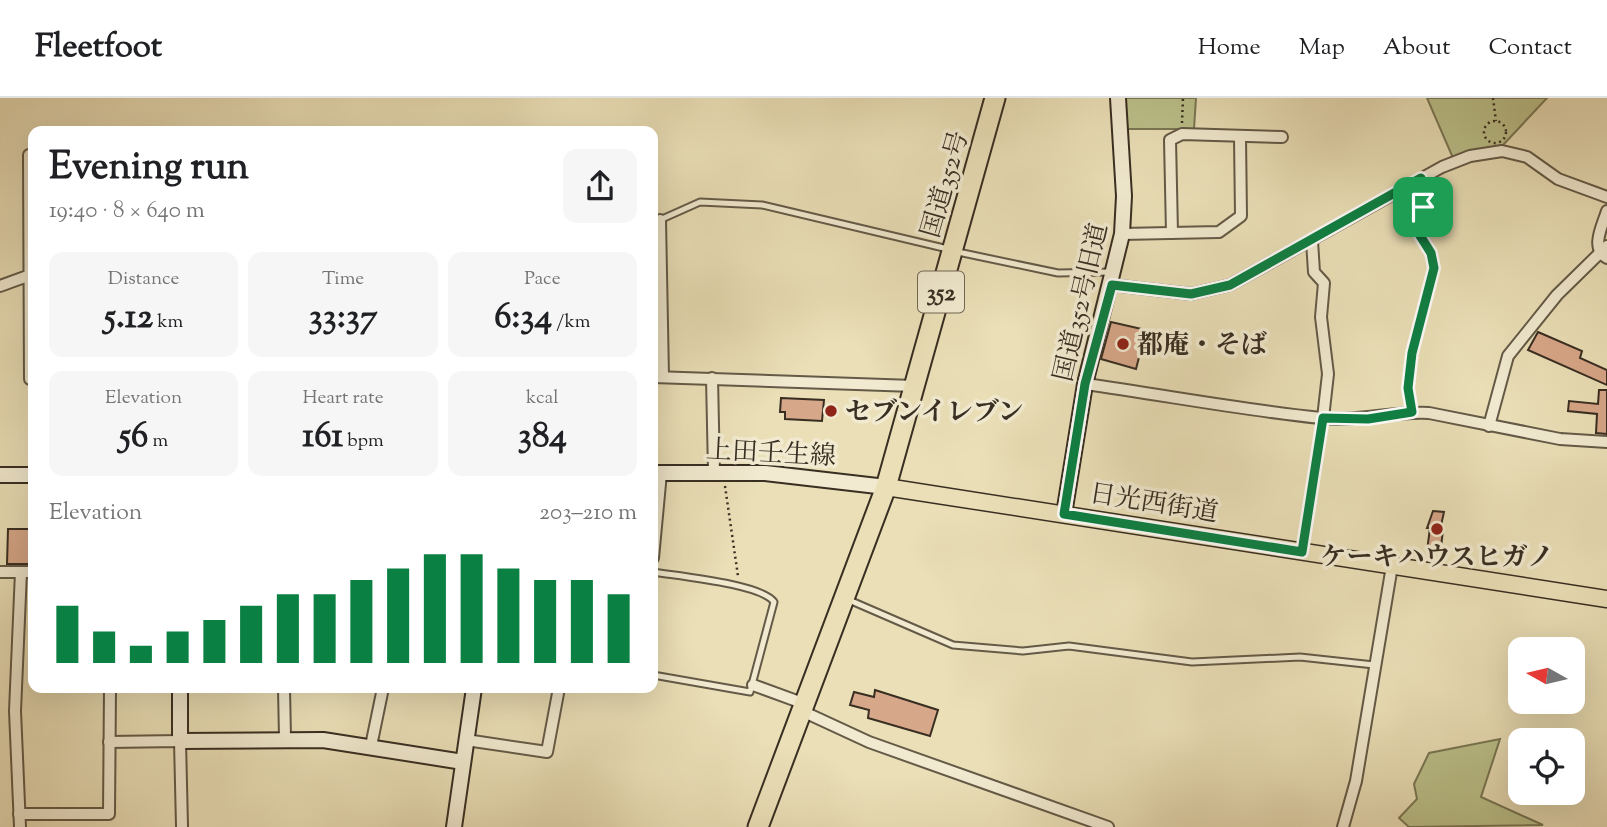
<!DOCTYPE html>
<meta charset="utf-8">
<style>
:root{--surface:#fff;--page:#f6f6f6;--text:#202124;--muted:#757577;--line:#e0e0e0;--accent:#0b8043}
body{margin:0;font-family:"Sorts Mill Goudy","Noto Serif JP",serif;background:var(--page);color:var(--text);height:100vh;display:flex;flex-direction:column;font-size:26px;white-space:nowrap}
*{box-sizing:border-box;margin:0}
p{font-size:23px;color:var(--muted)}
.icon{flex:none;width:38px;height:38px;fill:none;stroke:currentColor;stroke-width:2;stroke-linecap:round;stroke-linejoin:round}
.map{position:relative;flex:1;overflow:hidden}
.sheet{position:absolute;left:28px;top:28px;width:630px;height:567px;display:flex;flex-direction:column;background:var(--surface);border-radius:14px;box-shadow:0 7px 28px #0002}
.sheet>*{flex:none}
.needle{width:46px;rotate:278deg}
.tools{position:absolute;left:1508px;top:539px;display:grid;gap:14px}
.tools a{display:grid;place-items:center;width:77px;height:77px;border-radius:14px;background:var(--surface);box-shadow:0 7px 28px #0002;font-size:35px}
.pin{position:absolute;display:grid;place-items:center;width:60px;height:60px;color:#fff;margin:-30px;border-radius:14px;box-shadow:0 4px 10px #0006}
.round{display:grid;place-items:center;flex:none;width:74px;height:74px;border-radius:14px;background:var(--page)}
.head{display:flex;align-items:center;justify-content:space-between;height:119px;padding:0 21px}
h1{font-size:38px;font-weight:700;line-height:52px}
.metrics{display:grid;grid-template-columns:repeat(3,1fr);gap:10px;height:119px;padding:7px 21px}
.metrics div{display:grid;align-content:center;border-radius:14px;background:var(--page);text-align:center}
.metrics b{font-size:35px;font-weight:700}
.metrics small{font-size:19px;font-weight:400}
.metrics p{font-size:19px}
.chart{height:196px;padding:14px 21px}
.chart p{display:flex;justify-content:space-between}
.chart svg{width:100%;height:126px;margin-top:7px;stroke:var(--accent);stroke-width:6}
header{display:flex;align-items:center;gap:42px;box-sizing:border-box;height:98px;padding:0 35px;background:var(--surface);border-bottom:2px solid var(--line)}
header strong{font-size:33px}
nav{display:flex;gap:38px;margin-inline-start:auto;font-size:24px}
.map>svg:first-child{display:block}
.green{fill:#bbc18b;stroke:#7a7856;stroke-width:2}
.building{fill:#d7a789;stroke:#382e22;stroke-width:2}
.lines{fill:none;stroke-linecap:round;stroke-linejoin:round}
.lane-casing{stroke:#645a47;stroke-width:9}
.street-casing{stroke:#645a47;stroke-width:14}
.secondary-casing{stroke:#382e22;stroke-width:18}
.primary-casing{stroke:#382e22;stroke-width:19}
.highway-casing{stroke:#382e22;stroke-width:23}
.path{stroke:#382e22;stroke-width:2.5;stroke-dasharray:2 3.5;stroke-linecap:butt}
.lane{stroke:#f1ead0;stroke-width:5}
.street{stroke:#f1ead0;stroke-width:10}
.secondary{stroke:#f1ead0;stroke-width:14}
.primary{stroke:#eadfb7;stroke-width:16}
.highway{stroke:#eadfb7;stroke-width:19}
.route-casing{stroke:#fff;stroke-width:14}
.route{stroke:#0b8043;stroke-width:9}
.poi-dot{fill:#8f2418;stroke:#f1ead0;stroke-width:2.5}
.labels{text-anchor:middle;stroke-width:7;stroke-linejoin:round;paint-order:stroke}
.shield{fill:#f1ead0;stroke:#706656;stroke-width:2}
.shield-label{font-size:24px;font-weight:bold;fill:#382e22}
.street-label{font-size:26px;fill:#382e22;stroke:#f1ead0}
.poi-label{font-size:26px;font-weight:bold;fill:#382e22;stroke:#f1ead0;text-anchor:start}
</style>
<header>
<strong>Fleetfoot</strong>
<nav><a>Home</a><a>Map</a><a>About</a><a>Contact</a></nav>
</header>
<div class="map">
<svg width="1607" height="729" viewBox="0 0 1607 729">
<rect width="100%" height="100%" fill="#eadfb7"/>
<filter id="stains"><feTurbulence type="fractalNoise" baseFrequency=".00286" numOctaves="4"/><feColorMatrix values="0 0 0 0 .2 0 0 0 0 .09 0 0 0 0 .02 0 0 0 .5 -.17"/></filter>
<radialGradient id="worn" r=".72"><stop offset=".6" stop-color="#630" stop-opacity="0"/><stop offset="1" stop-color="#630" stop-opacity=".3"/></radialGradient>
<g class="green">
<polygon points="1124,0 1196,0 1194,31 1127,31"/>
<polygon points="1427,0 1547,0 1503,47 1453,60"/>
<polygon points="1500,641 1481,699 1543,727 1409,729 1399,720 1417,701 1414,686 1429,655"/>
</g>
<g class="building">
<polygon points="1111,224 1146,232 1136,271 1101,261"/>
<polygon points="1538,234 1582,253 1580,260 1607,272 1607,287 1528,252"/>
<polygon points="1599,292 1607,292 1607,336 1596,335 1597,316 1568,313 1569,303 1598,306"/>
<polygon points="781,300 824,302 822,323 785,321 785,314 780,314"/>
<polygon points="1433,413 1444,414 1440,432 1443,432 1441,449 1436,449 1435,455 1427,453 1430,430 1427,430"/>
<polygon points="8,431 33,431 33,466 7,466"/>
<polygon points="875,592 938,612 930,638 868,620 869,612 850,607 854,594 874,599"/>
</g>
<g class="lines">
<defs>
<g id="lane">
<polyline points="653,125 700,104 762,107 948,151"/>
<polyline points="958,154 1058,175 1110,174"/>
<path d="M1412 314C1404 265 1422 217 1434 170L1431 155 1419 137 1423 109 1421 80"/>
<polyline points="1302,452 1323,320"/>
<path d="M653 474C677 478 762 486 774 504L750 594 653 577"/>
<polyline points="849,502 953,547 1023,553 1069,548 1192,564 1300,559 1374,567"/>
</g>
<g id="street">
<polyline points="29,57 30,281 33,281"/>
<path d="M1607 113C1602 129 1590 150 1607 160"/>
<polyline points="660,122 663,279"/>
<polyline points="1172,135 1170,42 1182,36 1282,39"/>
<polyline points="1122,136 1219,134 1241,118 1240,39"/>
<polyline points="1312,143 1314,174 1324,185 1321,219 1328,276 1323,320"/>
<polyline points="1112,187 1191,196 1230,187 1442,69 1470,58 1502,53 1527,59 1558,81 1607,99"/>
<polyline points="0,188 33,176"/>
<polyline points="653,279 914,288"/>
<polyline points="712,280 714,374"/>
<path d="M1085 286C1164 297 1242 312 1321 320 1358 324 1393 313 1429 315L1560 341 1607 344"/>
<polyline points="1489,328 1508,258 1557,197 1607,148"/>
<polyline points="653,460 661,375"/>
<polyline points="0,474 21,474"/>
<polyline points="753,587 805,606"/>
<polyline points="284,590 285,640"/>
<polyline points="802,613 869,644 1108,729"/>
<polyline points="466,642 547,654 559,590"/>
<polyline points="109,644 180,643 182,728"/>
<polyline points="371,648 383,590"/>
<polyline points="19,716 109,716 110,590"/>
<polyline points="20,729 15,613 21,474 33,474"/>
<polyline points="1343,729 1356,683 1392,468"/>
</g>
<g id="secondary">
<polyline points="653,375 765,375 886,389"/>
<polyline points="0,377 33,377"/>
<polyline points="1064,416 1085,286 1122,136 1124,98 1118,0"/>
<polyline points="180,590 180,643 323,642 463,664"/>
<polyline points="454,729 474,590"/>
</g>
<polyline id="primary" points="886,389 1607,501"/>
<polyline id="highway" points="758,729 886,389 995,0"/>
</defs>
<use href="#lane" class="lane-casing"/>
<use href="#street" class="street-casing"/>
<use href="#secondary" class="secondary-casing"/>
<use href="#primary" class="primary-casing"/>
<use href="#highway" class="highway-casing"/>
<g class="path">
<polyline points="1493,0 1496,23"/>
<circle cx="1495" cy="34" r="11"/>
<polyline points="1182,25 1183,0"/>
<polyline points="725,388 738,478"/>
</g>
<use href="#lane" class="lane"/>
<use href="#street" class="street"/>
<use href="#secondary" class="secondary"/>
<use href="#primary" class="primary"/>
<use href="#highway" class="highway"/>
</g>
<g class="lines">
<defs>
<polygon id="route" points="1421,80 1423,109 1419,136 1431,155 1434,170 1412,255 1408,290 1412,314 1368,321 1323,320 1302,454 1064,416 1085,286 1112,187 1191,196 1230,187"/>
</defs>
<use href="#route" class="route-casing"/>
<use href="#route" class="route"/>
</g>
<g class="poi-dot">
<circle cx="1123" cy="246" r="7"/>
<circle cx="831" cy="313" r="7"/>
<circle cx="1437" cy="431" r="7"/>
</g>
<g class="labels">
<rect class="shield" x="918" y="173.5" width="46" height="41" rx="5"/>
<g class="shield-label">
<text x="941" y="202">352</text>
</g>
<g class="street-label">
<text transform="translate(944 86) rotate(-74)" y="9">国道352号</text>
<text transform="translate(1080 204) rotate(-77)" y="9">国道352号旧道</text>
<text transform="translate(771 354) rotate(3)" y="9">上田壬生線</text>
<text transform="translate(1154 404) rotate(9)" y="9">日光西街道</text>
</g>
<g class="poi-label">
<text x="1137" y="255">都庵・そば</text>
<text x="845" y="322">セブンイレブン</text>
<text x="1437" y="467" text-anchor="middle">ケーキハウスヒガノ</text>
</g>
</g>
<rect width="100%" height="100%" filter="url(#stains)"/>
<rect width="100%" height="100%" fill="url(#worn)"/>
</svg>
<div class="tools">
<a><svg class="needle" viewBox="-14 -14 28 28"><path d="M0-13l5 13h-10z" fill="#e53935"/><path d="M0 13l5-13h-10z" fill="#757577"/></svg></a>
<a><svg class="icon" aria-label="locate" viewBox="0 0 24 24"><circle cx="12" cy="12" r="6"/><path d="M12 2v4M12 18v4M2 12h4M18 12h4"/></svg></a>
</div>
<div class="pin" style="left:1423px;top:109px;background:#1e9e55"><svg class="icon" aria-label="arrive" viewBox="0 0 24 24"><path d="M6 21V4h12l-3 4 3 4H6"/></svg></div>
<section class="sheet">
<div class="head"><div><h1>Evening run</h1><p>19:40 · 8 × 640 m</p></div><a class="round"><svg class="icon" aria-label="share" viewBox="0 0 24 24"><path d="M12 15V3M7 8l5-5 5 5M5 13v7h14v-7"/></svg></a></div>
<div class="metrics">
<div><p>Distance</p><b>5.12<small> km</small></b></div>
<div><p>Time</p><b>33:37</b></div>
<div><p>Pace</p><b>6:34<small> /km</small></b></div>
</div>
<div class="metrics">
<div><p>Elevation</p><b>56<small> m</small></b></div>
<div><p>Heart rate</p><b>161<small> bpm</small></b></div>
<div><p>kcal</p><b>384</b></div>
</div>
<div class="chart"><p><span>Elevation</span>203–210 m</p>
<svg viewBox="0 0 160 44" preserveAspectRatio="none"><path d="M5 44V24M15 44V33M25 44V38M35 44V33M45 44V29M55 44V24M65 44V20M75 44V20M85 44V15M95 44V11M105 44V6M115 44V6M125 44V11M135 44V15M145 44V15M155 44V20"/></svg>
</div>
</section>
</div>
